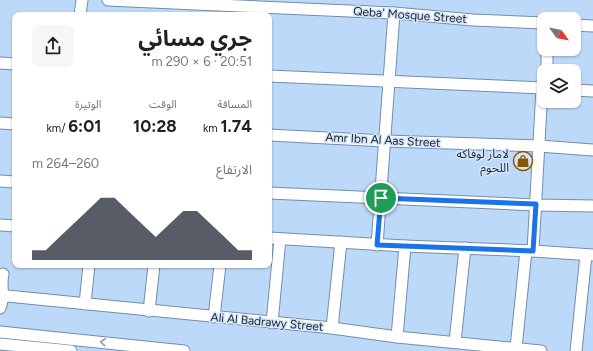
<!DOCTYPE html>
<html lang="ar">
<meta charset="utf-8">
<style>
:root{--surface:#fff;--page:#f6f6f6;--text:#222;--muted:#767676;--accent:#111827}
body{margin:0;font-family:Figtree,"Noto Sans Arabic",sans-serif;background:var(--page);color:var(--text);direction:rtl;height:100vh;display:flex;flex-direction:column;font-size:15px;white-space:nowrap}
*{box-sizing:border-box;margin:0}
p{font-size:13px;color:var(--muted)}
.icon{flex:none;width:22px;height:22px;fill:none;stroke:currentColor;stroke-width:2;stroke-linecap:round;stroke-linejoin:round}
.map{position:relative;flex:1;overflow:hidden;direction:ltr}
.details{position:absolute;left:12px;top:12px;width:260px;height:256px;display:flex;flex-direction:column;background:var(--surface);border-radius:8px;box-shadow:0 1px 3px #0004;direction:rtl}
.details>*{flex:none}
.needle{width:26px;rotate:123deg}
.buttons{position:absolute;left:537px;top:12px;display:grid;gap:8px}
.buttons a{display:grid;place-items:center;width:44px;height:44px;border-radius:8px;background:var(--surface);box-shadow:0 1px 3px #0004;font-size:20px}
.pin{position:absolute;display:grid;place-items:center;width:34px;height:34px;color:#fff;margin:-17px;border:2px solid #fff;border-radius:50%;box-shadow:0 1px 4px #0007}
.round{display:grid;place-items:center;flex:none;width:42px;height:42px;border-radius:8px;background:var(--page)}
.headline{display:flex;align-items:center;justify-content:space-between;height:68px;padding:0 20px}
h1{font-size:22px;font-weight:700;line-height:30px}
.metrics{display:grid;grid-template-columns:repeat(3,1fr);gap:6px;height:68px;padding:4px 20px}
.metrics div{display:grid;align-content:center}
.metrics b{font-size:17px;font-weight:700}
.metrics small{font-size:11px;font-weight:400}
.metrics p{font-size:11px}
.chart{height:112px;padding:8px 20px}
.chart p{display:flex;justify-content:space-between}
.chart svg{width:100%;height:72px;margin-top:4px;fill:var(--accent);opacity:.7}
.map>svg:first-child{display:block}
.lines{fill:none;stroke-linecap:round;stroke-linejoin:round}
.minor-casing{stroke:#738dac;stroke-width:13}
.minor{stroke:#fff;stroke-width:11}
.oneway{stroke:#989ca2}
.route-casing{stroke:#fff;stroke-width:8}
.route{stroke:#1a73e8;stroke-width:5}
.labels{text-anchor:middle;stroke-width:3;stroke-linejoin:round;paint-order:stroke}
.street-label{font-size:12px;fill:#1a2430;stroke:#d4e5f9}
.poi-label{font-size:12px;fill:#1a2430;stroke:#d4e5f9;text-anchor:end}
</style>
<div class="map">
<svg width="593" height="351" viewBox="0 0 593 351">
<rect width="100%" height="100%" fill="#bdd9fa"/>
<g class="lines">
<defs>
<g id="minor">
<polyline points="108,0 394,13 473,20 544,23"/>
<polyline points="80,15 82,0"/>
<polyline points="574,25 593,26"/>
<polyline points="0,63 15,64"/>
<polyline points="547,71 547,49"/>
<polyline points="269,76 544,88"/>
<polyline points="574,90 593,91"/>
<polyline points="0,123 15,124"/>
<polyline points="269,135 385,141 539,146 593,150"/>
<polyline points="0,181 15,182"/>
<polyline points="269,193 536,205 593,206"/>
<polyline points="0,225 15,226"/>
<polyline points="269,238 405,246 533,251 593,255"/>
<polyline points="377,245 394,13"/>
<polyline points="533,251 542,88"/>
<path d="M3 274C1 282 2 289 3 297"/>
<polyline points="85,304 89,265"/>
<polyline points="0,308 3,297 7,296 332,328 397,337 541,351"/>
<polyline points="149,311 154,265"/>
<polyline points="214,317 220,265"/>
<polyline points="272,323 280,239"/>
<polyline points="332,328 341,242"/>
<polyline points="0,332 184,351"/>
<polyline points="397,337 405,246"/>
<polyline points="455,342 465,248"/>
<polyline points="0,344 71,351"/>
<polyline points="516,348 526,251"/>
<polyline points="576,351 586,255"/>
</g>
</defs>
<use href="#minor" class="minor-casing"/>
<use href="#minor" class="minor"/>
</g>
<defs><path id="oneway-chevron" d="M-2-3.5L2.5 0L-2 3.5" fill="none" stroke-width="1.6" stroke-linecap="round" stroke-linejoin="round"/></defs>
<use class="oneway" href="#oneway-chevron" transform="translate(103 342) rotate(-174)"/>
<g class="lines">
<defs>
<polygon id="route" points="381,198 536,204 533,251 377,245"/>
</defs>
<use href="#route" class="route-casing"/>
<use href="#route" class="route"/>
</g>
<defs>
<symbol id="shop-ring" viewBox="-11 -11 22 22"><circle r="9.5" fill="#d4e5f9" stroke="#885800" stroke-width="1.5"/><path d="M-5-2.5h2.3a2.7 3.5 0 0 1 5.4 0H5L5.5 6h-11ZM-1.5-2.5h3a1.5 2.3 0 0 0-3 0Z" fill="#885800"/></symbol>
</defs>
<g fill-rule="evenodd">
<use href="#shop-ring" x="512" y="150" width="22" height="22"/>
</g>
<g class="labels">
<g class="street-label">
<text transform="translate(410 15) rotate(4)" y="4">Qeba' Mosque Street</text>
<text transform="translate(383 140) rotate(3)" y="4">Amr Ibn Al Aas Street</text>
<text transform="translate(267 322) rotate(5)" y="4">Ali Al Badrawy Street</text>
</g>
<g class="poi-label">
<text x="509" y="158">لامار لوفاكه<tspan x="509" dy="14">اللحوم</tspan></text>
</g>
</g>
</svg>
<div class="buttons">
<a><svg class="needle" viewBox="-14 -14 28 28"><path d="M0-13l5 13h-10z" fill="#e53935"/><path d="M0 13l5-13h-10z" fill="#767676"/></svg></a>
<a><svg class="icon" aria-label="layers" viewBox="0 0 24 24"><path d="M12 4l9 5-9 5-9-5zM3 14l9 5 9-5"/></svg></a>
</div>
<div class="pin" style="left:381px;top:198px;background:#1e9e55"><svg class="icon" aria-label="arrive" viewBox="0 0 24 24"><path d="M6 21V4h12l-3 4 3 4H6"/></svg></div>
<section class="details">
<div class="headline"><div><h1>جري مسائي</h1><p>20:51 · 6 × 290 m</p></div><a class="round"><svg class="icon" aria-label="share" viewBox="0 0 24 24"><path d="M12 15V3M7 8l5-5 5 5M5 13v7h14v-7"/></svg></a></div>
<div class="metrics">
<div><p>المسافة</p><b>1.74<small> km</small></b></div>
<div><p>الوقت</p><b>10:28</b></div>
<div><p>الوتيرة</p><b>6:01<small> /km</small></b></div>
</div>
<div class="chart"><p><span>الارتفاع</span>260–264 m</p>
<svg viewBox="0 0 160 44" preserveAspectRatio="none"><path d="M0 44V38L10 38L20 30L30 22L40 14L50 6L60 6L70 14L80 22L90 30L100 22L110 14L120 14L130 22L140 30L150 38L160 38V44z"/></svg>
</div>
</section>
</div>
